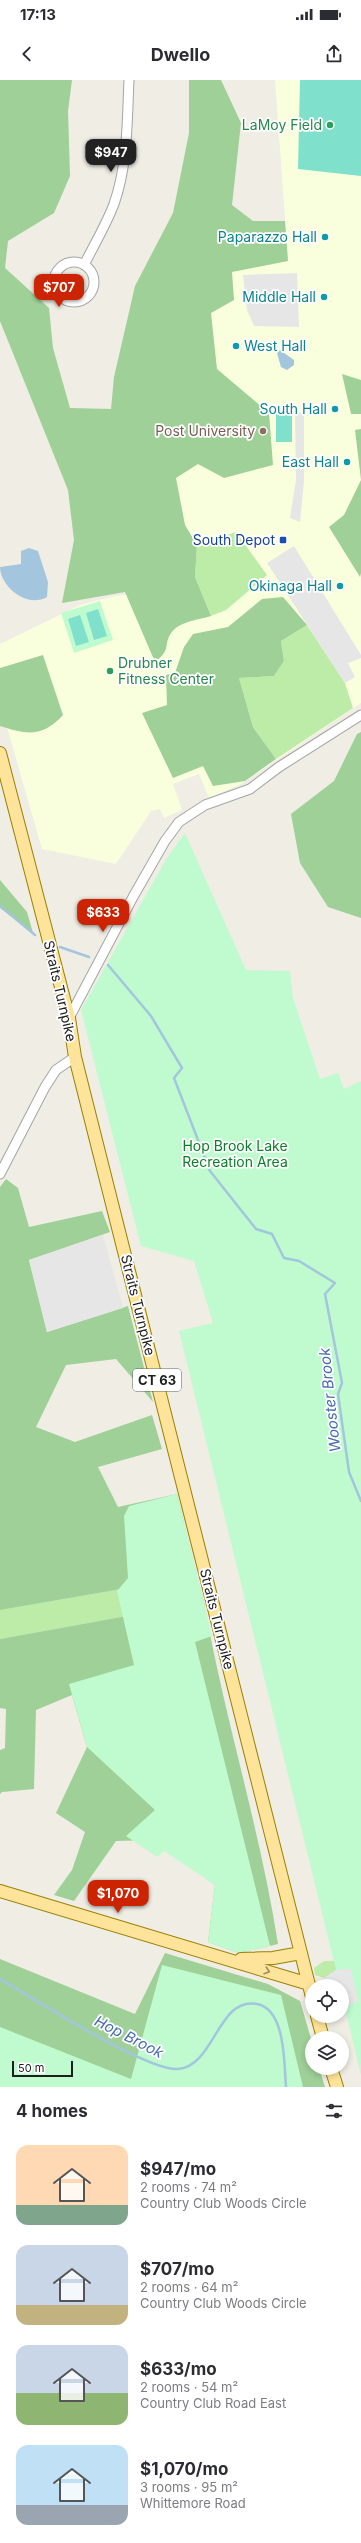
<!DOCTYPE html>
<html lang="en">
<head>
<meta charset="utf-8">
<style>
  :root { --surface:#fff; --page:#f7f7f7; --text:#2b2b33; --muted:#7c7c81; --accent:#cc2300 }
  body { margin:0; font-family:Inter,sans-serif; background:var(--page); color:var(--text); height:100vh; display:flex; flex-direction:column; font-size:15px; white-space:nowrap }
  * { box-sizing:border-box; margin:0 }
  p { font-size:13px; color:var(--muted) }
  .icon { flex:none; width:22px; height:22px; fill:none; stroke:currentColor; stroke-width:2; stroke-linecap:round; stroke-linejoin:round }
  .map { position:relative; height:2007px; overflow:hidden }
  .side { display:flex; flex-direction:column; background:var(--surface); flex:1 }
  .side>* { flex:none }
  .tools { position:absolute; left:305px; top:1899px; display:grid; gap:8px }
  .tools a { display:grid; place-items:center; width:44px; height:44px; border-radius:50%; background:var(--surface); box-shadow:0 2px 6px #0003; font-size:20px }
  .scale { position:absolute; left:12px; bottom:10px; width:61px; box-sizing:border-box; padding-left:4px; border:2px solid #1e1e1e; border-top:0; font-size:11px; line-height:14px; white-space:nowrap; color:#1e1e1e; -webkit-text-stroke:3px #fff; paint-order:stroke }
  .price { position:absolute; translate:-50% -34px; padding:0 9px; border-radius:8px; background:var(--accent); color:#fff; font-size:13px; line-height:26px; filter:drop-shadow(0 1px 2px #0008) }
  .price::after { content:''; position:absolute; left:50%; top:24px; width:12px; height:9px; margin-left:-6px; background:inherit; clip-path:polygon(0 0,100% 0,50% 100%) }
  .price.selected { background:#222; color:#fff }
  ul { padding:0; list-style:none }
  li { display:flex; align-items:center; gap:12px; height:100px; padding:0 16px }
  li span { display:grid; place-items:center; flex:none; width:112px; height:80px; border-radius:12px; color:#555 }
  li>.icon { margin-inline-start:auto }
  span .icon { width:48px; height:48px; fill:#fffc; stroke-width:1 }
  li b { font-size:17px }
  h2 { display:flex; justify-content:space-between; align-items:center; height:48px; padding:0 16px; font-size:17px }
  .status { display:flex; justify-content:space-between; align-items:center; height:28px; padding:0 20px; background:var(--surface); direction:ltr }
  .status svg { height:11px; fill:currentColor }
  header { display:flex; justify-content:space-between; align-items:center; height:52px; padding:0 16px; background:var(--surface); font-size:18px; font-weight:700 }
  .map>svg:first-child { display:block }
  .education { fill:#f9ffdd }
  .grass { fill:#bdeba8 }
  .forest { fill:#9ed097 }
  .park { fill:#bffbce }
  .pitch { fill:#7fe1cc }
  .parking { fill:#e6e6e6 }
  .water { fill:#a3c6de }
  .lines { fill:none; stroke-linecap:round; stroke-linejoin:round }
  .stream { stroke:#a3c6de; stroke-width:2.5 }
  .minor-casing { stroke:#a5a5a5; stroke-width:11 }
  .major-casing { stroke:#988000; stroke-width:14 }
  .minor { stroke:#fff; stroke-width:9 }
  .major { stroke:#fee49a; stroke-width:12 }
  .oneway { stroke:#998b62 }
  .leisure-dot { fill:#2e9e5b; stroke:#fff; stroke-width:1.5 }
  .culture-dot { fill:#0f9aa8; stroke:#fff; stroke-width:1.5 }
  .education-dot { fill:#8d6e63; stroke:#fff; stroke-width:1.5 }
  .transit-dot { fill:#1a4fb4; stroke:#fff; stroke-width:1.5 }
  .labels { text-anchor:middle; stroke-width:3.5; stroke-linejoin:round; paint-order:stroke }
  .shield { fill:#fff; stroke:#626262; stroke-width:1 }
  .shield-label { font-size:13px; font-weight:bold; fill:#1e1e1e }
  .leisure-label { font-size:14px; fill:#27864d; stroke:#fff; text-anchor:end }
  .culture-label { font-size:14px; fill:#0d838f; stroke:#fff; text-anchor:end }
  .education-label { font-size:14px; fill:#785e54; stroke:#fff; text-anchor:end }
  .transit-label { font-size:14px; fill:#164399; stroke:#fff; text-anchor:end }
  .street-label { font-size:14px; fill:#1e1e1e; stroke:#fff }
  .park-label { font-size:14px; fill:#097f27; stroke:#fff }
  .water-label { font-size:15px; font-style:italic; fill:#486ab0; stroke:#fff }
</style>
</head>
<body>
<div class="status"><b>17:13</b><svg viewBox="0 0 49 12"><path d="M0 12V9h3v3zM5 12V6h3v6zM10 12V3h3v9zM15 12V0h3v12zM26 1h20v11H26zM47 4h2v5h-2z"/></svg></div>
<header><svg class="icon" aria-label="back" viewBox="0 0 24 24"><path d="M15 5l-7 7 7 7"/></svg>Dwello<svg class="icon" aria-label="share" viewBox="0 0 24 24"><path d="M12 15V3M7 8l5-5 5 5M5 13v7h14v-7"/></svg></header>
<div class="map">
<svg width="361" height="2007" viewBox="0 0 361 2007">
  <rect width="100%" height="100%" fill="#efede4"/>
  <path class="education" d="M 275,0 L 361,0 L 361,623 L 241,704 L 209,718 L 199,694 L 173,704 L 182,730 L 164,738 L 160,729 L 151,731 L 116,784 L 42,769 L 0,623 L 0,564 L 80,525 L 115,516 L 152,512 L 201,190 L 288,181 Z"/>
  <path class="grass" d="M 236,452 L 267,495 L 226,530 L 211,536 L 195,497 L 197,465 Z
    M 307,545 L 345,603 L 353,628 L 276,679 L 253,647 L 239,598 L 274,596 L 284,581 L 281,561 Z
    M 197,1496 L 204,1522 L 0,1559 L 0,1530 Z
    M 324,1881 L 338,1881 L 338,1889 L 324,1898 L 315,1895 L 314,1888 Z"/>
  <path class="forest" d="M 0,0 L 72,0 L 68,31 L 70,96 L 54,133 L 8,161 L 5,188 L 49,228 L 53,268 L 70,328 L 111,329 L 114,297 L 135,206 L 173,133 L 189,53 L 189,0 L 221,0 L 241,43 L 232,125 L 253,141 L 285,141 L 288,181 L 232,192 L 234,220 L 211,233 L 217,289 L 269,333 L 273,385 L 224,398 L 198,384 L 176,398 L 185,445 L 197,465 L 195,497 L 211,536 C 198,540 180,541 171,553 C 163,565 172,569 155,582 L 125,512 L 62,523 L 74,460 L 68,410 L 0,241 Z
    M 342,294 L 361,300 L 361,334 L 351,334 Z
    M 361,349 L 361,493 L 360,497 L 329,447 L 344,435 L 361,400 L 355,350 Z
    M 283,517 L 307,545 L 281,561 L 284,581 L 274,596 L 239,598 L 253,647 L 276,679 L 245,701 L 213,706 L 203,686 L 173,698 L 142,633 L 167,625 L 166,595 L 175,593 L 184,567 L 193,554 L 228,547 L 262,519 Z
    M 43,575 L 63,635 C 43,657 27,655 0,646 L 0,588 Z
    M 361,652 L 361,838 L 328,827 L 300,783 L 291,734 L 334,701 L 357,654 Z
    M 0,800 L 27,832 L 33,853 L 0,828 Z
    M 6,1099 L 18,1108 L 29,1147 L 102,1131 L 110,1152 L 29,1180 L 47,1252 L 128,1226 L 153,1322 L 116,1279 L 66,1285 L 36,1347 L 75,1362 L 152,1335 L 162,1369 L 98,1387 L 118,1427 L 177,1414 L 197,1496 L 0,1530 L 0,1107 Z
    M 204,1522 C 224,1637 260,1748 278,1864 L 239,1873 L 208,1862 L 215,1805 L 152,1760 L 116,1761 L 74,1821 L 54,1815 L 72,1790 L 85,1752 L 56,1733 L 87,1667 L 72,1615 L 36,1630 L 34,1709 L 2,1712 L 0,1714 L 0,1670 L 5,1668 L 6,1629 L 0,1628 L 0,1559 Z
    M 165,1873 L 268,1904 L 300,1921 L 312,1962 L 312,1988 L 319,1988 L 325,2007 L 0,2007 L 0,1879 L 135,1934 Z"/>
  <path class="park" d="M 100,521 L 113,560 L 74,573 L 61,533 Z
    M 185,753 L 246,890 L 290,891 L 293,918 L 320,999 L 338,993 L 344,1009 L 361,1001 L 361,1995 L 342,1916 L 342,1906 L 340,1906 L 179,1251 L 213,1243 L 194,1181 L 141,1166 L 81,930 L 167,778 Z
    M 177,1414 L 212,1556 L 195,1562 L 270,1866 L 239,1873 L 208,1862 L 215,1805 L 164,1771 L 157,1777 L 126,1756 L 155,1730 L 87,1667 L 69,1604 L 134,1585 L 117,1511 L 128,1498 L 124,1436 L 129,1426 Z
    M 162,1885 L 281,1915 L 303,2007 L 0,2007 L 0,1947 L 131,1999 Z"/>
  <path class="pitch" d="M 300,0 L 361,0 L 361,96 L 298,89 Z
    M 276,334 L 292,334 L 292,362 L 276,362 Z
    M 98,529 L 107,556 L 94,560 L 86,533 Z
    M 80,535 L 89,562 L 76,566 L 68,539 Z"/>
  <path class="parking" d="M 297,193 L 299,247 L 254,246 L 247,230 L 243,195 Z
    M 295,333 L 304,333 L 304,401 L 300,442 L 290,438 L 296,400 Z
    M 294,466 L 361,575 L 361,578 L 348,583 L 355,597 L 345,603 L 267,483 Z
    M 103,1155 L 123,1228 L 47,1252 L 29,1180 Z
    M 338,1889 L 351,1889 L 358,1921 L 342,1928 L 342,1906 L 326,1906 L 324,1898 Z"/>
  <path class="water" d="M 280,270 L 294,280 L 294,285 L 287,290 L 281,287 L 277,273 Z
    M 29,468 L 38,471 L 48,502 L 47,517 C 27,529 0,506 0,487 L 21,484 L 21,471 Z"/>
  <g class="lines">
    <path class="stream" d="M 0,826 L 35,855
      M 60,867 L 89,877
      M 108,885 L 151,936 L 182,988 L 174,998 L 210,1091 L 256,1149 L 272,1154 L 284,1178 L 299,1181 L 335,1203 L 325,1214 L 342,1303 L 338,1314 L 349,1392 L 361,1421
      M 0,1899 C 33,1918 146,1991 178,1989 C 215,1986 218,1916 257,1924 C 286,1929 284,1985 286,2007"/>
    <g class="minor-casing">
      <path id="minor" d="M54 202a20 20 0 1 1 40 0a20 20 0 1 1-40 0Z
        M 84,185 C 94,165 106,145 114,124 C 128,84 127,42 129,0
        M 69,938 L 133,817 L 165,761 L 179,742 L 205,725 L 250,709 L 279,687 L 361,635
        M 0,1094 L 45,1007 L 56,990 L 75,977"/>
    </g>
    <g class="major-casing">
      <path id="major" d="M 0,673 L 69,938 L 75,977 L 312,1917
        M 0,1811 L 309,1904
        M 241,1879 L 273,1878 L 301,1873
        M 317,1936 L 323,1958
        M 331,1988 L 337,2007"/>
    </g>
    <use href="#minor" class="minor"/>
    <use href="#major" class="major"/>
  </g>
  <defs><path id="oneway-chevron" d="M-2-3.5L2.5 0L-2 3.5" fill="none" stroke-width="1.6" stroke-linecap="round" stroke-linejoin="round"/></defs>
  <use class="oneway" href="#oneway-chevron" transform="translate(267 1891) rotate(18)"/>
  <g class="leisure-dot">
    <circle cx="330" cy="45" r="4"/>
    <circle cx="110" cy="591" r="4"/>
  </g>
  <g class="culture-dot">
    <circle cx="325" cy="157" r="4"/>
    <circle cx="324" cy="217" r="4"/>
    <circle cx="236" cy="266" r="4"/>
    <circle cx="335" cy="329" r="4"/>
    <circle cx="347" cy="382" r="4"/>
    <circle cx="340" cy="506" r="4"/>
  </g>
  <circle class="education-dot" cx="263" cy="351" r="4"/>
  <rect class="transit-dot" x="279" y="456" width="8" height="8" rx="2"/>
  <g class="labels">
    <rect class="shield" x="133" y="1289" width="48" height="22" rx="3"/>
    <g class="shield-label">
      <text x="157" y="1305">CT 63</text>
    </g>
    <g class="leisure-label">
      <text x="322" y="50">LaMoy Field</text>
      <text x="118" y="588" text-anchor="start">Drubner<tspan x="118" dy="16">Fitness Center</tspan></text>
    </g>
    <g class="culture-label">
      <text x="317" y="162">Paparazzo Hall</text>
      <text x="316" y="222">Middle Hall</text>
      <text x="244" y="271" text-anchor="start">West Hall</text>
      <text x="327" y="334">South Hall</text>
      <text x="339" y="387">East Hall</text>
      <text x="332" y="511">Okinaga Hall</text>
    </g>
    <g class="education-label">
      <text x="255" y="356">Post University</text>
    </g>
    <g class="transit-label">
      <text x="275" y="465">South Depot</text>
    </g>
    <g class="street-label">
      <text transform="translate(60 911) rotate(77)" y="5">Straits Turnpike</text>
      <text transform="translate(138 1225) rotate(76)" y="5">Straits Turnpike</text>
      <text transform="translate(217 1539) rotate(76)" y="5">Straits Turnpike</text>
    </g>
    <g class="park-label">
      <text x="235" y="1071">Hop Brook Lake<tspan x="235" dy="16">Recreation Area</tspan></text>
    </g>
    <g class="water-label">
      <text transform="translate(330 1320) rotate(-96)" y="5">Wooster Brook</text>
      <text transform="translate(129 1957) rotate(27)" y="5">Hop Brook</text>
    </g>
  </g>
</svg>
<div class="tools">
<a><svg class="icon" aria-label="locate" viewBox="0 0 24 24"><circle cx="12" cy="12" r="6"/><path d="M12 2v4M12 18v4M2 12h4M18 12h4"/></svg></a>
<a><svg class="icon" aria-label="layers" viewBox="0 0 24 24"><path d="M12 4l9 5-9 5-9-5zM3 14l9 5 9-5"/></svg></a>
</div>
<div class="scale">50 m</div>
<b class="price selected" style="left:111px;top:93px">$947</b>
<b class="price" style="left:59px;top:228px">$707</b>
<b class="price" style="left:103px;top:853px">$633</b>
<b class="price" style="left:118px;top:1834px">$1,070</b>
</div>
<section class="side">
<h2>4 homes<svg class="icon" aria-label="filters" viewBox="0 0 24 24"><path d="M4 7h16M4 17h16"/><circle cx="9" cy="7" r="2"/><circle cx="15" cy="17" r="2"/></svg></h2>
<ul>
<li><span style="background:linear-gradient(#ffd9b3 75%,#7fa58c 0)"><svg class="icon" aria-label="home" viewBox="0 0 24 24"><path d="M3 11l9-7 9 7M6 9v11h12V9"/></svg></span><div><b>$947/mo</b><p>2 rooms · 74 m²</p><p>Country Club Woods Circle</p></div></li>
<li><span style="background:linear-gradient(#c9d6e8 75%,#c2b280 0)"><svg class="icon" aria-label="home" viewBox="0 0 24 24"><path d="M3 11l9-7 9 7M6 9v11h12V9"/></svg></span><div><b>$707/mo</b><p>2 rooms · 64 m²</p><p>Country Club Woods Circle</p></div></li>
<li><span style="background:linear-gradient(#c9d6e8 60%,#8fb573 0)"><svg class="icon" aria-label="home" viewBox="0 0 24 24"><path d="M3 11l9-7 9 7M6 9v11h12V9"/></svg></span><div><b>$633/mo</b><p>2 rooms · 54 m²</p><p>Country Club Road East</p></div></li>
<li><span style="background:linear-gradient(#bfe0f5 75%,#9aa5b1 0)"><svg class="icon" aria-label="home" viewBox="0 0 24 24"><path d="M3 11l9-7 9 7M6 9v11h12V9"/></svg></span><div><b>$1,070/mo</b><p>3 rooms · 95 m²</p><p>Whittemore Road</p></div></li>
</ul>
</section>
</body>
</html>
